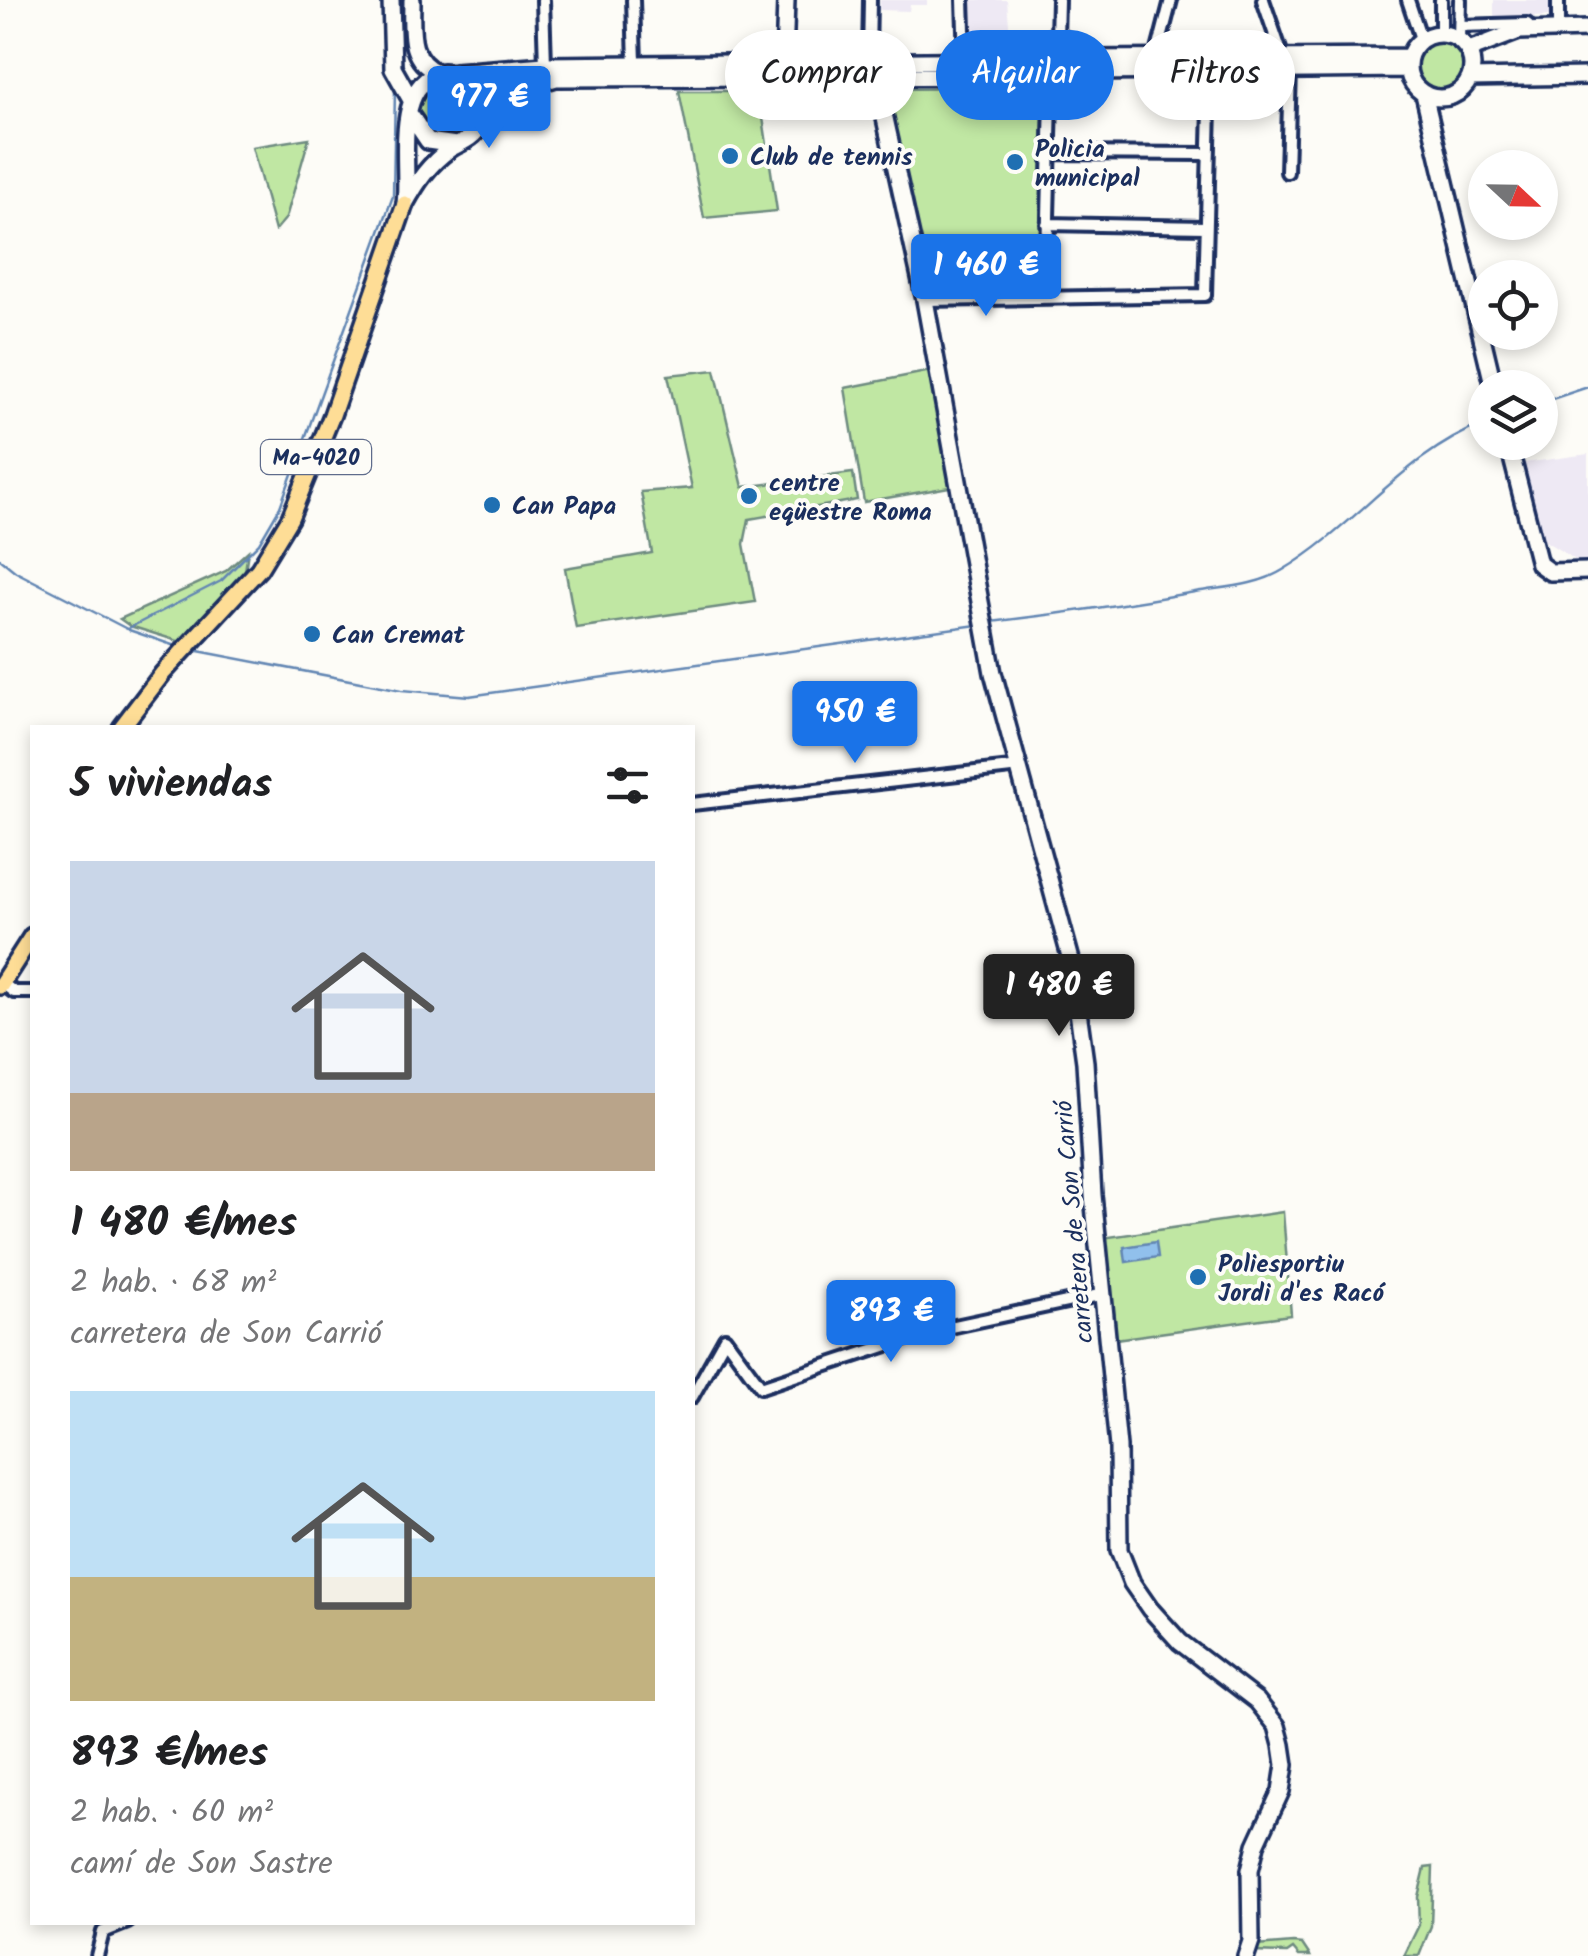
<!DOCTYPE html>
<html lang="es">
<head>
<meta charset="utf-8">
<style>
  :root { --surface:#fff; --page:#f6f6f6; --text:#202124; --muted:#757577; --accent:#1a73e8 }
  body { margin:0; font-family:Kalam,sans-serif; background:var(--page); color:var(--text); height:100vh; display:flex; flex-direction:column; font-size:38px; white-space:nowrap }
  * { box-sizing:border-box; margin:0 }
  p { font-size:32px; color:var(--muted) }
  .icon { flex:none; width:55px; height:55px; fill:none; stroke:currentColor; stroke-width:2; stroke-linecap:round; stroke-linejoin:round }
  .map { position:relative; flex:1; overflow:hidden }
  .drawer { position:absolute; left:30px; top:725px; width:665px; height:1200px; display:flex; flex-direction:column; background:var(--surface); border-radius:0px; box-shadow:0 5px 15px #0003 }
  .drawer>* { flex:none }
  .guide { position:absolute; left:725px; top:30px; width:712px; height:90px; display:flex; gap:20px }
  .needle { width:65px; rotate:112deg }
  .fabs { position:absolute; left:1468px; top:150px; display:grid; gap:20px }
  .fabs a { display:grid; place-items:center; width:90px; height:90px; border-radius:50%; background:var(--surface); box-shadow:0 5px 15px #0003; font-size:50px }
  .price { position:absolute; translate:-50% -85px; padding:0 22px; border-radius:10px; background:var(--accent); color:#fff; font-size:32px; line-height:65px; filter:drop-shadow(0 2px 5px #0008) }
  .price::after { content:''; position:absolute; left:50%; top:60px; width:30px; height:22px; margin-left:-15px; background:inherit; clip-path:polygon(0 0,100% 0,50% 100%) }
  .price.current { background:#222; color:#fff }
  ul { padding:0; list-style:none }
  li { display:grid; align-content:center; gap:20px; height:530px; padding:0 40px }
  li span { display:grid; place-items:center; height:310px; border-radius:0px; color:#555 }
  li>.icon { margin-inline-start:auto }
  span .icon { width:180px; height:180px; fill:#fffc; stroke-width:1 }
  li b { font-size:42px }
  h2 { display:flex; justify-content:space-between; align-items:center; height:120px; padding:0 40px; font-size:42px }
  .chip { padding:0 35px; border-radius:45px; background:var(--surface); box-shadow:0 5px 15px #0003; font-size:35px; line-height:90px }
  .chip.current { background:var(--accent); color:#fff }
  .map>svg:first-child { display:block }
  .built { fill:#eee9f4 }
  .green { fill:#c0e7a3; stroke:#6e8b80; stroke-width:2.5 }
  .water { fill:#91c0ec; stroke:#6286b3; stroke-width:2.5 }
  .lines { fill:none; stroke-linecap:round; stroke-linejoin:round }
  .stream { stroke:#6286b3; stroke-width:2.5 }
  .street-casing { stroke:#1b2f5e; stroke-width:18 }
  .secondary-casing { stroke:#1b2f5e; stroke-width:22 }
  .primary-casing { stroke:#1b2f5e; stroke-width:22 }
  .street { stroke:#fdfcf7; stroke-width:10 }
  .secondary { stroke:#fdfcf7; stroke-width:15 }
  .primary { stroke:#fedd96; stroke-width:15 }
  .poi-dot { fill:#1f6fb2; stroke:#fdfcf7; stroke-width:4 }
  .labels { text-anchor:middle; stroke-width:8; stroke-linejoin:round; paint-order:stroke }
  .shield { fill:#fdfcf7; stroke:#5f6c8c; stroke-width:2.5 }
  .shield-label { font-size:22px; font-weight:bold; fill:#1b2f5e }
  .poi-label { font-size:25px; font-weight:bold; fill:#1b2f5e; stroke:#fdfcf7; text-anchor:start }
  .street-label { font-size:25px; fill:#1b2f5e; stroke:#fdfcf7 }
</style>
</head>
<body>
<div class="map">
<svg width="1588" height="1956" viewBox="0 0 1588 1956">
  <rect width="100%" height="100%" fill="#fdfcf7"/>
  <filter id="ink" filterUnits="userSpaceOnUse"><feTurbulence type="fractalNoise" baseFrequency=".01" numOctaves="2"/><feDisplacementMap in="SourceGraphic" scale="20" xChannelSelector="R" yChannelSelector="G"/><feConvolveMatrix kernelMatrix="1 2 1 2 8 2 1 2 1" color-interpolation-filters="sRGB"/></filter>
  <g filter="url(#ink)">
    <path class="built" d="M 880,0 L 927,0 L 927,5 L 910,5 L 909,11 L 879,10 Z
      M 971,0 L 1007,0 L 1011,49 L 973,46 Z
      M 1494,0 L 1551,0 L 1551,16 L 1494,19 Z
      M 1588,454 L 1588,562 L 1580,563 L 1542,539 L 1524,463 Z"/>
    <path class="green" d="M1414 66a26 26 0 1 1 52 0a26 26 0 1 1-52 0Z
      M1031 68a24 24 0 1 1 48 0a24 24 0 1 1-48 0Z
      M416 109a31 31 0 1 1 62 0a31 31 0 1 1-62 0Z
      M 1016,88 L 1027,101 L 1044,110 L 1038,289 L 927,293 L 883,89 Z
      M 679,91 L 759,91 L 777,211 L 704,218 Z
      M 309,138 L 286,218 L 275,231 L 252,147 Z
      M 715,370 L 743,487 L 853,473 L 857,500 L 749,519 L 744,544 L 755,602 L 576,628 L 565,568 L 652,553 L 641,492 L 692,488 L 668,375 Z
      M 931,371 L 955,486 L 864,502 L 845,388 Z
      M 248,551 L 245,571 L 181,642 L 130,626 L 120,619 L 226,571 Z
      M 1283,1212 L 1291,1315 L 1115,1339 L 1102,1238 Z
      M 1433,1867 L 1431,1926 L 1419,1956 L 1404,1956 L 1419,1925 L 1418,1897 L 1425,1868 Z
      M 1293,1943 L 1302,1944 L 1310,1956 L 1299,1956 L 1293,1949 L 1287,1953 L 1254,1952 L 1256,1946 Z"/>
    <path class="water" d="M 1156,1242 L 1158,1257 L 1126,1262 L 1124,1247 Z"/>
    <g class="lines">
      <path class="stream" d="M 400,0 L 401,39
        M 1540,403 L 1588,387
        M 0,559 L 16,572 L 127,629 L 221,581 L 259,543 L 280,507 L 393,196 L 395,89
        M 991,622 C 1060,614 1127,604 1195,592 C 1224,587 1257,586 1283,570 C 1356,527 1404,454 1485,423
        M 129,630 L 178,647
        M 198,651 L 402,690 L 469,696 L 977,625"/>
      <g class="street-casing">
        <path id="street" d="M 543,0 L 545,65
          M 633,0 L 635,63
          M 963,0 L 965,59
          M 1263,0 L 1283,58
          M 1408,0 L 1421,39
          M 1558,0 L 1558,30
          M 1460,26 L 1527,24
          M 1441,33 L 1441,0
          M 1057,38 L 1058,0
          M 1459,39 L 1460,0
          M 869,58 L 870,0
          M 1156,58 L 1171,0
          M 1050,153 L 1207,154
          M 1287,172 L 1290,69
          M 1047,224 L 1205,227
          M 1046,297 L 1051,98
          M 925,300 L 1205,295 L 1211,70
          M 692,804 L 1020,767
          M 2,983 L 14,992 L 32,992
          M 692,1397 L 725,1338 L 761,1387 L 927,1332 L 1104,1294
          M 97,1956 L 103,1932 L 128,1922"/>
      </g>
      <g class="secondary-casing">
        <path id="secondary" d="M 391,0 L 393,68 L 411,100
          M 412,0 C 412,29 407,60 438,73
          M1408 66a32 32 0 1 1 64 0a32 32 0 1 1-64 0Z
          M1025 68a30 30 0 1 1 60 0a30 30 0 1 1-60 0Z
          M 1469,50 L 1519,31 L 1588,29
          M 1083,59 L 1409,57
          M 784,62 L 786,0
          M 443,72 C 474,72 498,105 476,132 C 469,141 459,143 450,149 C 429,164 417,182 405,204 C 410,164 391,84 443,72 Z
          M 455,72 L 545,65 L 1025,60
          M 1085,72 L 1408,69
          M 875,73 L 925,300 L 993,673 L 1071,960 L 1085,1062 L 1093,1195 L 1118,1447 L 1119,1550 L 1132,1583 L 1150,1609 L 1180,1642 L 1257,1701 L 1277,1726 L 1282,1745 L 1285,1765 L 1281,1791 L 1256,1845 L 1250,1870 L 1251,1941 L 1246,1956
          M 1470,78 L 1588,76
          M 1424,94 L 1494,388
          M 411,116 L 428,141 L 456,145
          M 483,118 L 513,91 L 556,78 L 1025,76
          M 1508,442 L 1539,564 L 1550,572 L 1588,571"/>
      </g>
      <g class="primary-casing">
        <path id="primary" d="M 121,728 L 163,673 L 259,569 L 290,518 L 332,415 L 405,204
          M 0,986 L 32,936"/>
      </g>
      <use href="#street" class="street"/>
      <use href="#secondary" class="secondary"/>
      <use href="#primary" class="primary"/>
    </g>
  </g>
  <g class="poi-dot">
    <circle cx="730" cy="156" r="10"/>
    <circle cx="1015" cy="162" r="10"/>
    <circle cx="749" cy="496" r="10"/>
    <circle cx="492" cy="505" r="10"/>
    <circle cx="312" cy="634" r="10"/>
    <circle cx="1198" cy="1277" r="10"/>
  </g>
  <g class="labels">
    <rect class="shield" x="261" y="440" width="110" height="34" rx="8"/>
    <g class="shield-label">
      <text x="316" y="465">Ma-4020</text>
    </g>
    <g class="poi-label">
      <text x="1035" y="157">Policia<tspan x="1035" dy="29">municipal</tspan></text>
      <text x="750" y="165">Club de tennis</text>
      <text x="769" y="491">centre<tspan x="769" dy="29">eqüestre Roma</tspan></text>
      <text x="512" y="514">Can Papa</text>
      <text x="332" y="643">Can Cremat</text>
      <text x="1218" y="1272">Poliesportiu<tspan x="1218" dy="29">Jordi d'es Racó</tspan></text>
    </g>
    <g class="street-label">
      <text transform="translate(1073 1222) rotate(-95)" y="9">carretera de Son Carrió</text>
    </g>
  </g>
</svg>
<div class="fabs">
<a><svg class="needle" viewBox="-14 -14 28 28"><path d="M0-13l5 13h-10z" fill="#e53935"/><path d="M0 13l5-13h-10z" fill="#757577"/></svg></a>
<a><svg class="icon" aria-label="locate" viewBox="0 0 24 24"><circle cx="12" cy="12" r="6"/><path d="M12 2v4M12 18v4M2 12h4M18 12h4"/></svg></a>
<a><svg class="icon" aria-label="layers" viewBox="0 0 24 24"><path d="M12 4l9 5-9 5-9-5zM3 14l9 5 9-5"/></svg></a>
</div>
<b class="price" style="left:489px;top:151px">977 €</b>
<b class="price" style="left:986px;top:319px">1 460 €</b>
<b class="price" style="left:855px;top:766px">950 €</b>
<b class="price current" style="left:1059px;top:1039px">1 480 €</b>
<b class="price" style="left:891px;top:1365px">893 €</b>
<div class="guide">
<a class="chip">Comprar</a>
<a class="chip current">Alquilar</a>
<a class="chip">Filtros</a>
</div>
<section class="drawer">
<h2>5 viviendas<svg class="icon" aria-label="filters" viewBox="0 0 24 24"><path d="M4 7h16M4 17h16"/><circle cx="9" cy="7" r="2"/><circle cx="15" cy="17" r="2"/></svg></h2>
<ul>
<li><span style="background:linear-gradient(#c9d6e8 75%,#b9a48a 0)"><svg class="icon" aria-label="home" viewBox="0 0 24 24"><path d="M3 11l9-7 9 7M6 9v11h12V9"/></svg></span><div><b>1 480 €/mes</b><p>2 hab. · 68 m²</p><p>carretera de Son Carrió</p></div></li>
<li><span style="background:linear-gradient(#bfe0f5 60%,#c2b280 0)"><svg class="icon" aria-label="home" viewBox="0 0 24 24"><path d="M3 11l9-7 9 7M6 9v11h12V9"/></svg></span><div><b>893 €/mes</b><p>2 hab. · 60 m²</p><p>camí de Son Sastre</p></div></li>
</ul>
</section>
</div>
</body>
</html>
